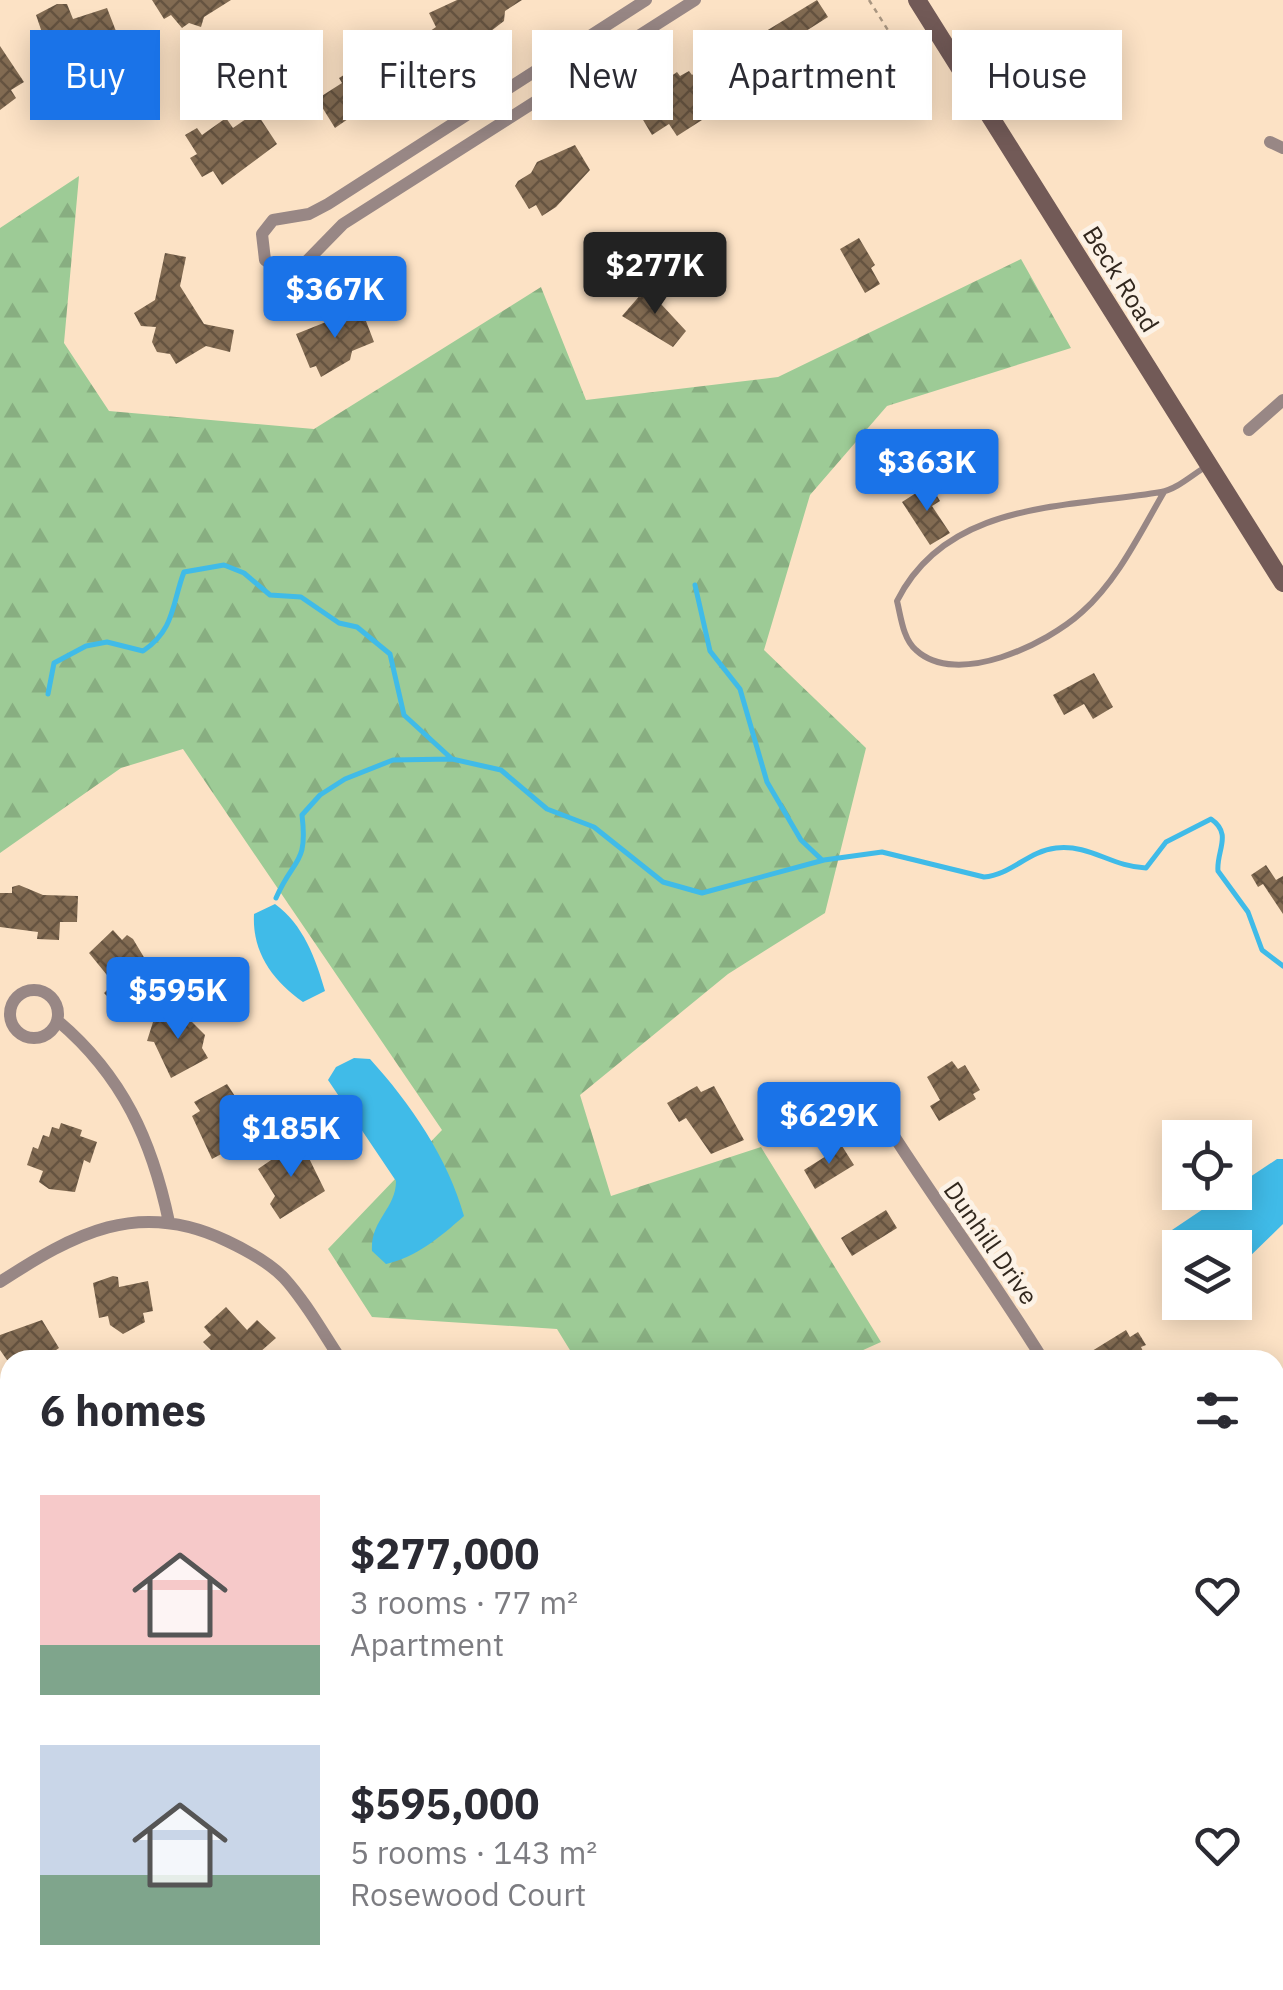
<!DOCTYPE html>
<html lang="en">
<head>
<meta charset="utf-8">
<style>
  :root { --surface:#fff; --page:#f2f2f3; --text:#2b2b33; --muted:#7c7c81; --accent:#1a73e8 }
  body { margin:0; font-family:"IBM Plex Sans",sans-serif; background:var(--page); color:var(--text); height:100vh; display:flex; flex-direction:column; font-size:38px; white-space:nowrap }
  * { box-sizing:border-box; margin:0 }
  p { font-size:32px; color:var(--muted) }
  .icon { flex:none; width:55px; height:55px; fill:none; stroke:currentColor; stroke-width:2; stroke-linecap:round; stroke-linejoin:round }
  .map { position:relative; flex:1; overflow:hidden }
  .details { position:absolute; left:0px; top:1350px; width:1285px; height:640px; display:flex; flex-direction:column; background:var(--surface); border-radius:30px 30px 0 0; box-shadow:0 5px 25px #0003 }
  .details>* { flex:none }
  .guide { position:absolute; left:30px; top:30px; width:1225px; height:90px; display:flex; gap:20px }
  .buttons { position:absolute; left:1162px; top:1120px; display:grid; gap:20px }
  .buttons a { display:grid; place-items:center; width:90px; height:90px; border-radius:0px; background:var(--surface); box-shadow:0 5px 25px #0003; font-size:50px }
  .price { position:absolute; translate:-50% -85px; padding:0 22px; border-radius:10px; background:var(--accent); color:#fff; font-size:32px; line-height:65px; filter:drop-shadow(0 2px 5px #0008) }
  .price::after { content:''; position:absolute; left:50%; top:60px; width:30px; height:22px; margin-left:-15px; background:inherit; clip-path:polygon(0 0,100% 0,50% 100%) }
  .price.current { background:#222; color:#fff }
  ul { padding:0; list-style:none }
  li { display:flex; align-items:center; gap:30px; height:250px; padding:0 40px }
  li span { display:grid; place-items:center; flex:none; width:280px; height:200px; border-radius:0px; color:#555 }
  li>.icon { margin-inline-start:auto }
  span .icon { width:120px; height:120px; fill:#fffc; stroke-width:1 }
  li b { font-size:42px }
  h2 { display:flex; justify-content:space-between; align-items:center; height:120px; padding:0 40px; font-size:42px }
  .tag { padding:0 35px; border-radius:0px; background:var(--surface); box-shadow:0 5px 25px #0003; font-size:35px; line-height:90px }
  .tag.current { background:var(--accent); color:#fff }
  .map>svg:first-child { display:block }
  .forest { fill:url(#forest-firs) }
  .water { fill:#40bbe8 }
  .lines { fill:none; stroke-linecap:round; stroke-linejoin:round }
  .stream { stroke:#40bbe8; stroke-width:5 }
  .building { fill:url(#building-cross-hatch) }
  .path { stroke:#a99681; stroke-width:2.5; stroke-dasharray:5 5; stroke-linecap:butt }
  .service { stroke:#988785; stroke-width:6 }
  .minor { stroke:#988785; stroke-width:12 }
  .secondary { stroke:#725a57; stroke-width:18 }
  .labels { text-anchor:middle; stroke-width:10; stroke-linejoin:round; paint-order:stroke }
  .street-label { font-size:25px; fill:#31271d; stroke:#fcf2e6 }
</style>
</head>
<body>
<div class="map">
<svg width="1283" height="1990" viewBox="0 0 1283 1990">
  <defs>
    <pattern id="forest-firs" width="22" height="20" patternUnits="userSpaceOnUse" patternTransform="scale(2.5)"><rect width="22" height="20" fill="#9dcb96"/><path d="M5 1l3.5 6h-7zM16 11l3.5 6h-7z" fill="#88ae81"/></pattern>
    <pattern id="building-cross-hatch" width="8" height="8" patternUnits="userSpaceOnUse" patternTransform="scale(2.5)"><rect width="8" height="8" fill="#826b52"/><path d="M0 0l8 8M0 8l8-8" fill="none" stroke="#655340"/></pattern>
  </defs>
  <rect width="100%" height="100%" fill="#fce2c5"/>
  <path class="forest" d="M 79,176 L 64,343 L 109,411 L 314,429 L 541,287 L 586,400 L 778,377 L 1021,259 L 1071,348 L 887,406 L 810,495 L 764,650 L 866,748 L 825,913 L 728,974 L 580,1095 L 611,1196 L 761,1147 L 881,1342 L 841,1360 L 576,1360 L 557,1329 L 372,1317 L 328,1249 L 442,1130 L 183,749 L 121,768 L 0,853 L 0,228 Z"/>
  <path class="water" d="M 275,904 C 303,924 316,959 325,991 L 303,1002 C 272,980 252,952 254,914 Z
    M 354,1058 L 370,1059 C 410,1103 448,1158 464,1216 C 440,1237 417,1257 386,1264 L 372,1251 C 370,1220 396,1209 396,1181 L 328,1080 L 336,1067 Z
    M 1277,1159 L 1283,1159 L 1283,1224 L 1243,1263 L 1235,1264 L 1235,1248 L 1195,1247 L 1169,1232 L 1227,1193 L 1235,1192 L 1235,1187 Z"/>
  <g class="lines">
    <path class="stream" d="M 695,585 L 710,651 L 740,689 L 767,782 L 801,840 L 821,859
      M 48,694 L 54,663 L 86,646 L 107,642 L 143,651 C 175,630 172,603 184,572 L 224,565 L 244,573 L 270,595 L 301,597 L 339,623 L 357,627 L 390,654 L 404,715 L 452,759
      M 276,898 C 294,857 308,865 302,815 L 320,795 L 345,779 L 393,760 L 452,759 L 501,770 L 547,809 L 594,827 L 663,882 L 702,893 L 824,860 L 882,852 L 984,877 C 1011,875 1028,851 1056,848 C 1090,844 1112,867 1146,868 L 1166,842 L 1211,819 C 1233,834 1216,851 1218,871 L 1248,912 L 1262,950 L 1283,966"/>
  </g>
  <path class="building" d="M 152,0 L 231,0 L 204,17 L 201,27 L 189,23 L 182,28 L 171,15 L 164,19 Z
    M 457,0 L 522,0 L 505,11 L 504,21 L 443,68 L 423,36 L 436,27 L 429,13 Z
    M 817,0 L 828,17 L 795,38 L 800,46 L 786,55 L 788,71 L 771,71 L 749,83 L 732,57 L 733,51 Z
    M 57,4 L 67,4 L 73,19 L 107,8 L 121,44 L 98,55 L 102,67 L 87,74 L 81,60 L 70,64 L 64,50 L 50,56 L 36,15 Z
    M 0,46 L 24,82 L 11,90 L 16,98 L 0,110 Z
    M 384,56 L 404,92 L 390,90 L 335,128 L 317,99 L 342,83 L 339,78 L 347,73 L 343,67 L 358,58 L 362,63 L 370,58 L 373,63 Z
    M 704,67 L 718,88 L 695,110 L 702,120 L 677,136 L 669,124 L 652,135 L 633,103 L 677,72 L 680,76 L 689,71 L 692,75 Z
    M 256,112 L 277,144 L 222,185 L 213,171 L 202,177 L 190,158 L 197,154 L 185,135 L 197,128 L 202,135 L 226,118 L 233,128 Z
    M 575,145 L 590,170 L 556,207 L 542,216 L 536,205 L 529,209 L 515,186 L 518,181 L 531,173 L 537,162 Z
    M 859,238 L 875,265 L 871,268 L 880,284 L 865,293 L 840,249 Z
    M 165,253 L 186,257 L 180,286 L 204,324 L 234,330 L 230,352 L 206,346 L 176,364 L 170,354 L 157,352 L 152,342 L 156,327 L 141,326 L 134,313 L 155,300 Z
    M 649,285 L 665,299 L 661,304 L 686,331 L 673,347 L 622,316 Z
    M 361,308 L 374,342 L 352,351 L 350,360 L 321,377 L 316,366 L 310,368 L 296,334 Z
    M 930,484 L 940,501 L 932,506 L 950,533 L 930,545 L 902,502 Z
    M 1094,673 L 1113,707 L 1093,719 L 1084,704 L 1064,715 L 1053,695 Z
    M 1266,865 L 1276,880 L 1283,876 L 1283,914 L 1263,884 L 1258,887 L 1251,875 Z
    M 19,885 L 43,895 L 78,896 L 77,922 L 60,922 L 59,940 L 37,939 L 38,932 L 0,927 L 0,893 L 12,893 L 12,887 Z
    M 113,930 L 122,940 L 127,935 L 133,939 L 154,974 L 119,1009 L 104,993 L 113,984 L 111,980 L 89,953 Z
    M 177,1007 L 205,1035 L 202,1048 L 208,1058 L 171,1078 L 154,1042 L 147,1041 L 153,1022 Z
    M 952,1061 L 958,1069 L 965,1065 L 980,1090 L 973,1094 L 976,1099 L 939,1121 L 930,1106 L 940,1100 L 927,1077 Z
    M 227,1084 L 248,1116 L 251,1125 L 247,1127 L 253,1137 L 212,1159 L 192,1116 L 200,1111 L 194,1102 Z
    M 697,1086 L 701,1092 L 714,1086 L 744,1140 L 711,1154 L 686,1118 L 679,1122 L 667,1103 Z
    M 61,1123 L 82,1130 L 80,1136 L 97,1142 L 90,1163 L 84,1160 L 75,1192 L 49,1189 L 39,1182 L 43,1171 L 27,1165 L 33,1147 L 38,1149 L 43,1135 L 49,1137 L 52,1127 L 59,1129 Z
    M 296,1143 L 306,1152 L 325,1191 L 280,1219 L 270,1204 L 275,1196 L 258,1169 Z
    M 842,1146 L 854,1165 L 815,1189 L 804,1170 Z
    M 886,1210 L 897,1228 L 852,1256 L 841,1238 Z
    M 113,1276 L 118,1277 L 119,1287 L 148,1281 L 153,1311 L 143,1313 L 145,1322 L 123,1334 L 110,1325 L 108,1316 L 99,1318 L 93,1283 Z
    M 226,1307 L 247,1330 L 257,1320 L 276,1338 L 251,1360 L 210,1360 L 212,1351 L 203,1342 L 211,1335 L 204,1327 Z
    M 42,1320 L 59,1348 L 41,1360 L 7,1360 L 0,1350 L 0,1335 Z
    M 1126,1330 L 1130,1337 L 1138,1332 L 1146,1345 L 1141,1347 L 1147,1360 L 1097,1360 L 1092,1351 Z"/>
  <g class="lines">
    <path class="path" d="M 869,0 L 906,59
      M 1275,1941 L 1283,1933
      M 1204,1990 L 1220,1980"/>
    <path class="service" d="M 1164,492 C 1140,533 1118,580 1082,612 C 1047,644 957,688 916,650 C 903,639 901,617 897,601 C 947,501 1065,508 1161,492 C 1176,490 1193,474 1207,466
      M 965,1980 L 975,1990
      M 787,1990 L 794,1980"/>
    <path class="minor" d="M 646,0 L 328,204 L 309,214 L 273,220 L 262,234 L 265,260 L 280,270 L 299,269 L 343,224 L 695,0
      M 1270,142 L 1283,148
      M 1249,430 L 1283,400
      M10 1014a24 24 0 1 1 48 0a24 24 0 1 1-48 0Z
      M 58,1021 C 123,1076 152,1141 169,1222
      M 871,1100 C 926,1189 988,1271 1043,1360
      M 0,1282 C 74,1234 138,1198 227,1241 C 246,1250 269,1262 284,1278 C 306,1302 323,1333 341,1360
      M 0,1611 L 10,1613
      M 1275,1746 L 1283,1756
      M 521,1990 L 529,1980"/>
    <path class="secondary" d="M 917,0 L 1283,583
      M 1252,1990 L 1268,1980"/>
  </g>
  <g class="labels">
    <g class="street-label">
      <text transform="translate(1121 279) rotate(58)" y="9">Beck Road</text>
      <text transform="translate(991 1243) rotate(55)" y="9">Dunhill Drive</text>
    </g>
  </g>
</svg>
<div class="buttons">
<a><svg class="icon" aria-label="locate" viewBox="0 0 24 24"><circle cx="12" cy="12" r="6"/><path d="M12 2v4M12 18v4M2 12h4M18 12h4"/></svg></a>
<a><svg class="icon" aria-label="layers" viewBox="0 0 24 24"><path d="M12 4l9 5-9 5-9-5zM3 14l9 5 9-5"/></svg></a>
</div>
<b class="price current" style="left:655px;top:317px">$277K</b>
<b class="price" style="left:335px;top:341px">$367K</b>
<b class="price" style="left:927px;top:514px">$363K</b>
<b class="price" style="left:178px;top:1042px">$595K</b>
<b class="price" style="left:829px;top:1167px">$629K</b>
<b class="price" style="left:291px;top:1180px">$185K</b>
<div class="guide">
<a class="tag current">Buy</a>
<a class="tag">Rent</a>
<a class="tag">Filters</a>
<a class="tag">New</a>
<a class="tag">Apartment</a>
<a class="tag">House</a>
</div>
<section class="details">
<h2>6 homes<svg class="icon" aria-label="filters" viewBox="0 0 24 24"><path d="M4 7h16M4 17h16"/><circle cx="9" cy="7" r="2"/><circle cx="15" cy="17" r="2"/></svg></h2>
<ul>
<li><span style="background:linear-gradient(#f6c9c9 75%,#7fa58c 0)"><svg class="icon" aria-label="home" viewBox="0 0 24 24"><path d="M3 11l9-7 9 7M6 9v11h12V9"/></svg></span><div><b>$277,000</b><p>3 rooms · 77 m²</p><p>Apartment</p></div><svg class="icon" aria-label="heart" viewBox="0 0 24 24"><path d="M12 20l-8-8c-3-5 5-10 8-4 3-6 11-1 8 4z"/></svg></li>
<li><span style="background:linear-gradient(#c9d6e8 65%,#7fa58c 0)"><svg class="icon" aria-label="home" viewBox="0 0 24 24"><path d="M3 11l9-7 9 7M6 9v11h12V9"/></svg></span><div><b>$595,000</b><p>5 rooms · 143 m²</p><p>Rosewood Court</p></div><svg class="icon" aria-label="heart" viewBox="0 0 24 24"><path d="M12 20l-8-8c-3-5 5-10 8-4 3-6 11-1 8 4z"/></svg></li>
</ul>
</section>
</div>
</body>
</html>
